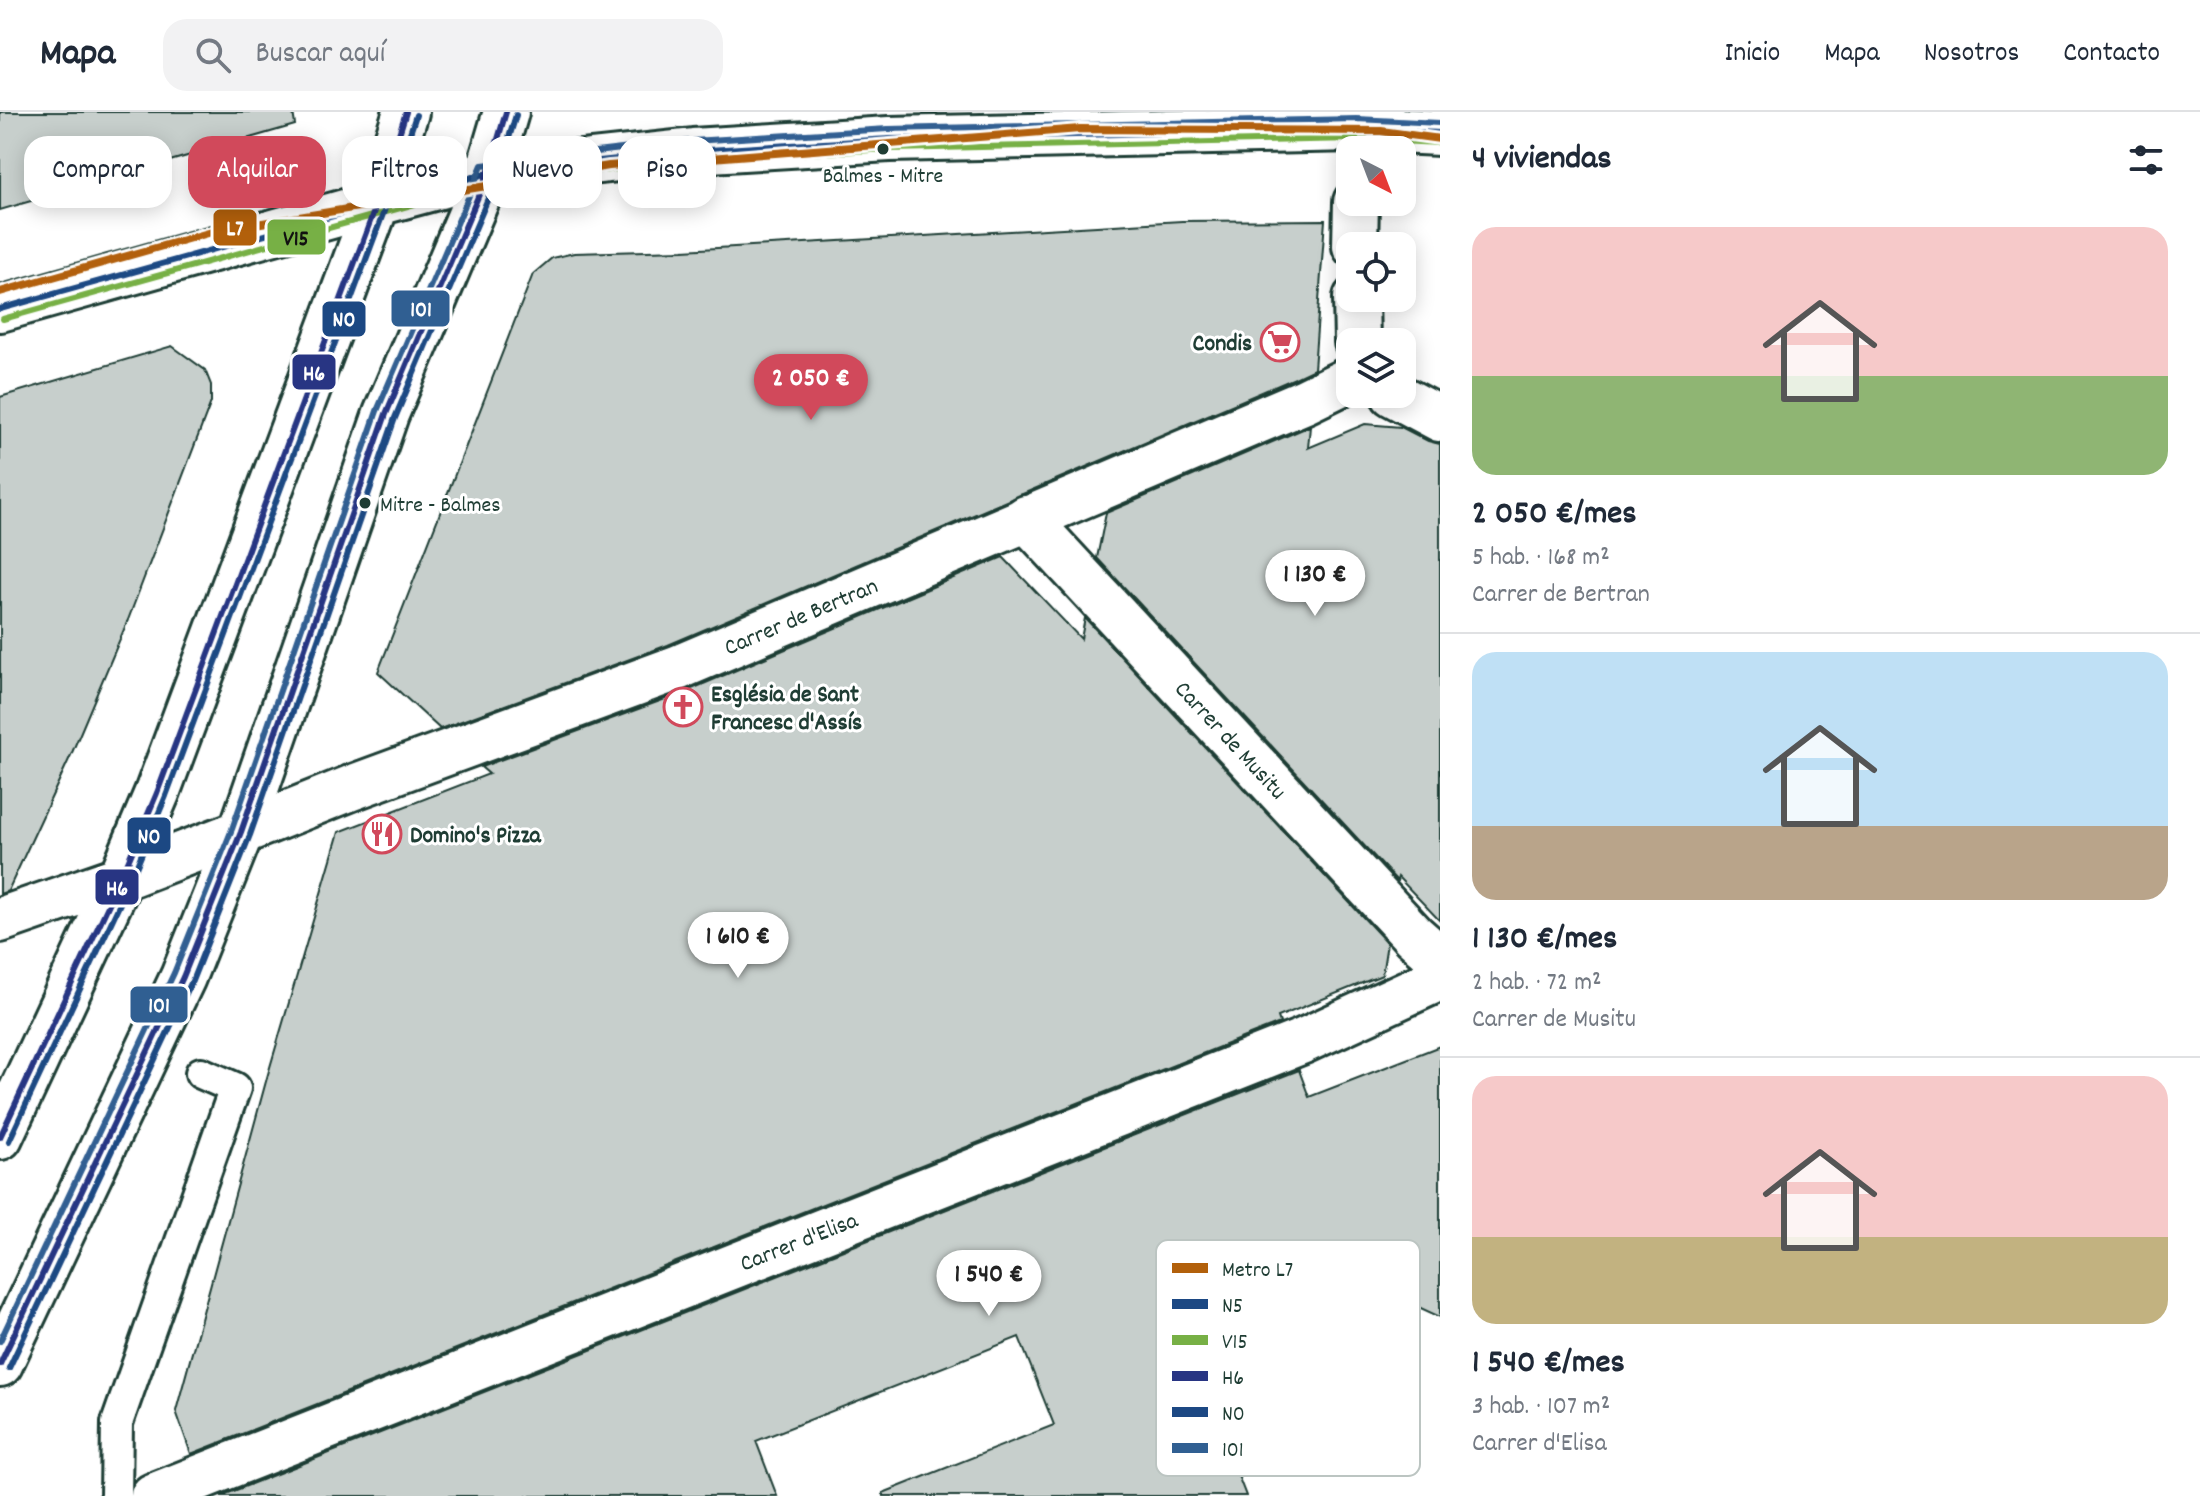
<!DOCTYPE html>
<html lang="es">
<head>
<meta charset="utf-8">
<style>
  :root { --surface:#fff; --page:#f2f2f3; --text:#1f2937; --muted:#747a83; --line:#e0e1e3; --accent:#d1495b }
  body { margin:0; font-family:Dekko,sans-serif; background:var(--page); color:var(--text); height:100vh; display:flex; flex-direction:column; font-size:30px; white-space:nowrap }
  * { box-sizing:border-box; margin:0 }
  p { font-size:26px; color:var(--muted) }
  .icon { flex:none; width:44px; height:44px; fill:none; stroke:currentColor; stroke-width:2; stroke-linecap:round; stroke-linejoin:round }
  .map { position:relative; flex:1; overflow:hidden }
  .panel { display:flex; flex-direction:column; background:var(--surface); width:760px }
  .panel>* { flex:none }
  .guide { position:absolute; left:24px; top:24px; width:760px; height:72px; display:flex; gap:16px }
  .needle { width:52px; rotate:138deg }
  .tools { position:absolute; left:1336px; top:24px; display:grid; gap:16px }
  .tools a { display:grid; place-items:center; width:80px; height:80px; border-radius:16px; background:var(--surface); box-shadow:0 4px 20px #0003; font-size:40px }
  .price { position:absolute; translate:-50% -68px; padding:0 18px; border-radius:28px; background:#fff; color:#222; font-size:26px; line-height:52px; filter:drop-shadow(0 2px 4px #0008) }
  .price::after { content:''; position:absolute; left:50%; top:48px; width:24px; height:18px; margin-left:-12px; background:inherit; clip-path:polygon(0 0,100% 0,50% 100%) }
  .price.active { background:var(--accent); color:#fff }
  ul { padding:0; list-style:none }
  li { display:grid; align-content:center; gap:16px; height:424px; padding:0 32px }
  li+li { border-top:2px solid var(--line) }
  li span { display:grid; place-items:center; height:248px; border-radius:24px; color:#555 }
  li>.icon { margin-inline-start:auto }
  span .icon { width:144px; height:144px; fill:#fffc; stroke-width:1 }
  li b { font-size:34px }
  h2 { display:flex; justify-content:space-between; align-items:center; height:96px; padding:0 32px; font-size:34px }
  .chip { padding:0 28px; border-radius:24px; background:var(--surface); box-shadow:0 4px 20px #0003; font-size:28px; line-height:72px }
  .chip.active { background:var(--accent); color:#fff }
  header { display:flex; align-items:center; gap:48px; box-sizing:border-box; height:112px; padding:0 40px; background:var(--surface); border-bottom:2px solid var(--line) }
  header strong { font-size:38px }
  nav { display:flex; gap:44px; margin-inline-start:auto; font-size:28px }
  .search { width:560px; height:72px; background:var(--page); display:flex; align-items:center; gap:20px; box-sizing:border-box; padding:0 28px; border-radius:24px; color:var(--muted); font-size:30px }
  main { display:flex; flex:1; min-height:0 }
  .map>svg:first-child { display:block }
  .building { fill:#c7cfcc; stroke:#1f3d34; stroke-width:2 }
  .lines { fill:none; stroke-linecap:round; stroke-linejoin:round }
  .service-casing { stroke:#1f3d34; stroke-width:36 }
  .minor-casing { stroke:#1f3d34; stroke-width:50 }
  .secondary-casing { stroke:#1f3d34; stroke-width:50 }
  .primary-casing { stroke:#1f3d34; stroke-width:50 }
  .service { stroke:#fff; stroke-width:30 }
  .minor { stroke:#fff; stroke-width:44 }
  .secondary { stroke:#fff; stroke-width:44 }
  .primary { stroke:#fff; stroke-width:44 }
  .bus-1-casing { stroke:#fff; stroke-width:12 }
  .bus-2-casing { stroke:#fff; stroke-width:12 }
  .bus-3-casing { stroke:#fff; stroke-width:12 }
  .bus-4-casing { stroke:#fff; stroke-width:12 }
  .bus-5-casing { stroke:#fff; stroke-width:12 }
  .bus-1 { stroke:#1c4883; stroke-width:6 }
  .bus-2 { stroke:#77b045; stroke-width:6 }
  .bus-3 { stroke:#283583; stroke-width:6 }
  .bus-4 { stroke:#1c4883; stroke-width:6 }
  .bus-5 { stroke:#305f92; stroke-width:6 }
  .metro-1-casing { stroke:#fff; stroke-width:14 }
  .metro-1 { stroke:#b2600b; stroke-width:8 }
  .bus-dot { fill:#1f3d34; stroke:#fff; stroke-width:3 }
  .labels { text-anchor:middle; stroke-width:6; stroke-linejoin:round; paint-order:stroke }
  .bus-label { font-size:22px; fill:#1f3d34; stroke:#fff }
  .poi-label { font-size:24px; font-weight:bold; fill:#1f3d34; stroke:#fff; text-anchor:start }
  .street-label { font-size:24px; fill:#1f3d34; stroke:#fff }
  .key { fill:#fff; stroke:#bcc5c2; stroke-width:2 }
  .key-label { font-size:22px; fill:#1f3d34 }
  .line-badge { stroke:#fff; stroke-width:3 }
  .badge-label { font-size:22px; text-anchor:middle; font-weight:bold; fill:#fff }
  .pale-badge-label { font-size:22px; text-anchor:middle; font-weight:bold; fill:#111 }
</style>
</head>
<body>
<header>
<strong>Mapa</strong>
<div class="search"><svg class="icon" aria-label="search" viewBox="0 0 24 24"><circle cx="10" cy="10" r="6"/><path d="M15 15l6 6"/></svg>Buscar aquí</div>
<nav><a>Inicio</a><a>Mapa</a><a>Nosotros</a><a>Contacto</a></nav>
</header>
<main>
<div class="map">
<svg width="1440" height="1384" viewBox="0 0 1440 1384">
  <rect width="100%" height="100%" fill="#fff"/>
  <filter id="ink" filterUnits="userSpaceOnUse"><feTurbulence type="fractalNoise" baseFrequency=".0125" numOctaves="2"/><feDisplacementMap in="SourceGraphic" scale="16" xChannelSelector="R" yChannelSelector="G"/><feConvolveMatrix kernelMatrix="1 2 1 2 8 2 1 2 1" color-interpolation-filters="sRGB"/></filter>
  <g filter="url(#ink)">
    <path class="building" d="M 0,0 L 293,0 L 295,13 L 0,98 Z
      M 1325,108 L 1314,257 L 1295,266 L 668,533 L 440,617 L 378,560 L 533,162 L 552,146 L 574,141 L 683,138 L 1182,109 Z
      M 172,234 L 205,258 L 211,273 L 211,290 L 128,508 L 71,643 L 8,779 L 0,782 L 0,285 Z
      M 1365,312 L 1401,315 L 1428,329 L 1440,332 L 1440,809 L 1398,765 L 1397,769 L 1097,446 L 1106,401 L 1310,314 L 1308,336 Z
      M 1003,445 L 1081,527 L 1085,506 L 1387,831 L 1382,863 L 1278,905 L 1280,911 L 191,1342 L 176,1299 L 268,962 L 339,720 L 489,662 L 481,655 L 687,579 Z
      M 1440,934 L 1440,1205 L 1384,1179 L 1196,1256 L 1246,1384 L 883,1384 L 883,1381 L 1054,1313 L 1019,1225 L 756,1329 L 777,1384 L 221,1384 L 1299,958 L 1309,985 Z"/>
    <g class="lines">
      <g class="service-casing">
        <path id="service" d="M 116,1384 L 117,1311 L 235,976 L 201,961"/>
      </g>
      <g class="minor-casing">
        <g id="minor">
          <path d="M 1355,134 L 1356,90"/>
          <path d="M 1356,186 L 1357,230"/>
          <path d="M 1393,282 L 1440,307"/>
          <path id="s1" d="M 1026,406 L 1414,824 L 1440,847"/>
          <path id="s2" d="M 241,720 L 351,676 L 677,556 L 1305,289 L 1350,267"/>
          <path d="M 0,808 L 121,766"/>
          <path id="s3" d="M 153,1384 L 1303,929 L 1440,866"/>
        </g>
      </g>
      <g class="secondary-casing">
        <path id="secondary" d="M 488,61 L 693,39 L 889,27 L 1356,17 L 1440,21
          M 0,197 L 377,91"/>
      </g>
      <g class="primary-casing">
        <path id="primary" d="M 377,91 L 488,61
          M 121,766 L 241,720
          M 0,1025 L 121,766 L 157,681 L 377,91 L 406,0
          M 0,1252 L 183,865 L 241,720 L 386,302 L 488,61 L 506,0"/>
      </g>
      <use href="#service" class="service"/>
      <use href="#minor" class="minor"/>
      <use href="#secondary" class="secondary"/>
      <use href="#primary" class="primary"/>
      <g class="bus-1-casing">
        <path id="bus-1" d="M 0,197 L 488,61 L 693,39 L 889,27 L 1356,17 L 1440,21"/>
      </g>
      <g class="bus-2-casing">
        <path id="bus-2" d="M 3,207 L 490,71 L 694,49 L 889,37 L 1356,27 L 1440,31"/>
      </g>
      <g class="bus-3-casing">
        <path id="bus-3" d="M 0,1025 L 121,766 L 157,681 L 377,91 L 406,0
          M 0,1252 L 183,865 L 241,720 L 386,302 L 488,61 L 506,0"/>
      </g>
      <g class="bus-4-casing">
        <path id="bus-4" d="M 9,1029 L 130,770 L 166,684 L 386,94 L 416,3
          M 9,1256 L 192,869 L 250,723 L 395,306 L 497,65 L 516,3"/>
      </g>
      <g class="bus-5-casing">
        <path id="bus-5" d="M 0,1229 L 174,861 L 232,717 L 377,299 L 482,53 L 692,29 L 888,17 L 1356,7 L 1440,11"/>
      </g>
      <use href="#bus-1" class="bus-1"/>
      <use href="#bus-2" class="bus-2"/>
      <use href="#bus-3" class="bus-3"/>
      <use href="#bus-4" class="bus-4"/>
      <use href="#bus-5" class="bus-5"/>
      <g class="metro-1-casing">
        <path id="metro-1" d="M 0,180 L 219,118 L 609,54 L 1080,17 L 1381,19 L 1440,27"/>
      </g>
      <use href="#metro-1" class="metro-1"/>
    </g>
  </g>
  <defs>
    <g id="supermarket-ring" transform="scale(2)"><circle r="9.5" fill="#fff" stroke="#d1495b" stroke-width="1.5"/><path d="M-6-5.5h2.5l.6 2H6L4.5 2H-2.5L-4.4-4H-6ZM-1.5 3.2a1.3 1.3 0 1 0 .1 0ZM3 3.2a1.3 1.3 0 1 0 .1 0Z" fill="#d1495b"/></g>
    <g id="church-ring" transform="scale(2)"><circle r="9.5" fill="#fff" stroke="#d1495b" stroke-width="1.5"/><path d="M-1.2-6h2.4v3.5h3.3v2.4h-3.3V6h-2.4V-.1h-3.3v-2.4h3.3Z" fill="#d1495b"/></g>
    <g id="restaurant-ring" transform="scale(2)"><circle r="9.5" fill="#fff" stroke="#d1495b" stroke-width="1.5"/><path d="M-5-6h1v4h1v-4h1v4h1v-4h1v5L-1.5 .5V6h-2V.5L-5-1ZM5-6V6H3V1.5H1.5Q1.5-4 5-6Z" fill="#d1495b"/></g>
  </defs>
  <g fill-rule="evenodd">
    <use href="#supermarket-ring" x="1280" y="230"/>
    <use href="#church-ring" x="683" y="595"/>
    <use href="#restaurant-ring" x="382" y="722"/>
  </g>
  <g class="bus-dot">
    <circle cx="883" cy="37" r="7"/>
    <circle cx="365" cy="391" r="7"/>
  </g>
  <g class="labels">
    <g class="bus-label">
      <text x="883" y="70">Balmes - Mitre</text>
      <text x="380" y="399" text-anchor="start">Mitre - Balmes</text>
    </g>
    <g class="poi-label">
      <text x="1252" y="238" text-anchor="end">Condis</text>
      <text x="711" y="589">Església de Sant<tspan x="711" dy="28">Francesc d'Assís</tspan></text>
      <text x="410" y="730">Domino's Pizza</text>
    </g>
    <g class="street-label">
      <text dy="8" stroke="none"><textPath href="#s2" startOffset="600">Carrer de Bertran</textPath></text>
      <text dy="8" stroke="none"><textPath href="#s1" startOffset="302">Carrer de Musitu</textPath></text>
      <text dy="8" stroke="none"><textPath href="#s3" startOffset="694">Carrer d'Elisa</textPath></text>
    </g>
  </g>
  <rect x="1156" y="1128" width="264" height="236" rx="12" class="key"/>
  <rect x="1172" y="1151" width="36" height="10" fill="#b2600b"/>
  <rect x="1172" y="1187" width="36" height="10" fill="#1c4883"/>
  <rect x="1172" y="1223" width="36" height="10" fill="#77b045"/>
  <rect x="1172" y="1259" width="36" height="10" fill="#283583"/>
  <rect x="1172" y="1295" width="36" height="10" fill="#1c4883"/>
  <rect x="1172" y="1331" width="36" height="10" fill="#305f92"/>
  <g class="key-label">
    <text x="1222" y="1164">Metro L7</text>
    <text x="1222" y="1200">N5</text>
    <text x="1222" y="1236">V15</text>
    <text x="1222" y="1272">H6</text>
    <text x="1222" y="1308">N0</text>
    <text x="1222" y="1344">101</text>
  </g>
  <g class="line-badge">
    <rect x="212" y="96" width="46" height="39" rx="8" fill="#b2600b"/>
    <rect x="266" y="106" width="61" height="38" rx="8" fill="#77b045"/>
    <rect x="390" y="177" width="61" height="39" rx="8" fill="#305f92"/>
    <rect x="321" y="188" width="46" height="38" rx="8" fill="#1c4883"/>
    <rect x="291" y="241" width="46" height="38" rx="8" fill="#283583"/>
    <rect x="126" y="704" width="46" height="39" rx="8" fill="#1c4883"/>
    <rect x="94" y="756" width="46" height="38" rx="8" fill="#283583"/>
    <rect x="129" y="873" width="60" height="39" rx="8" fill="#305f92"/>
  </g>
  <g class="badge-label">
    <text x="235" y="123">L7</text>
    <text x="421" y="204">101</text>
    <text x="344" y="214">N0</text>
    <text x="314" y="268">H6</text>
    <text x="149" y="731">N0</text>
    <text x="117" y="783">H6</text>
    <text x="159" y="900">101</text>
  </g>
  <g class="pale-badge-label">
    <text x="296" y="133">V15</text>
  </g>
</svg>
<div class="tools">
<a><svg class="needle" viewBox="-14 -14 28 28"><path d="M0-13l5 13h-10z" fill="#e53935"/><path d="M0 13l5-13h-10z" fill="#747a83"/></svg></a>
<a><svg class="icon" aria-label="locate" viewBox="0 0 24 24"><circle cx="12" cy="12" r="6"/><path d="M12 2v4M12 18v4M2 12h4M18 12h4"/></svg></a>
<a><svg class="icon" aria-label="layers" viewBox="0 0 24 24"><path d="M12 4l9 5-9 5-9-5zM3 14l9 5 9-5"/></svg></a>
</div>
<b class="price active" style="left:811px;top:310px">2 050 €</b>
<b class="price" style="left:1315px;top:506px">1 130 €</b>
<b class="price" style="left:738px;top:868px">1 610 €</b>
<b class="price" style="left:989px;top:1206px">1 540 €</b>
<div class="guide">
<a class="chip">Comprar</a>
<a class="chip active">Alquilar</a>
<a class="chip">Filtros</a>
<a class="chip">Nuevo</a>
<a class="chip">Piso</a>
</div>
</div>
<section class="panel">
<h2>4 viviendas<svg class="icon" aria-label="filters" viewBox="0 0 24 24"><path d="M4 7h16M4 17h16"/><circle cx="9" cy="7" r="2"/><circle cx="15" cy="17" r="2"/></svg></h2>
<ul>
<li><span style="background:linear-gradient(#f6c9c9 60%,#8fb573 0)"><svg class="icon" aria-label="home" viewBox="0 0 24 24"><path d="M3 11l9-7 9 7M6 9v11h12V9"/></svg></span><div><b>2 050 €/mes</b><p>5 hab. · 168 m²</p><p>Carrer de Bertran</p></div></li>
<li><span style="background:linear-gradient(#bfe0f5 70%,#b9a48a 0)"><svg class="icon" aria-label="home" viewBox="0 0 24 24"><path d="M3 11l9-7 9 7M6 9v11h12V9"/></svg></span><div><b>1 130 €/mes</b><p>2 hab. · 72 m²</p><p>Carrer de Musitu</p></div></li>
<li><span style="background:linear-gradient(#f6c9c9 65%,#c2b280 0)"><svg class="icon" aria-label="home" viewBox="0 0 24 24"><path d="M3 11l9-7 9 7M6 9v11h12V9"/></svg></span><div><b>1 540 €/mes</b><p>3 hab. · 107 m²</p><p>Carrer d'Elisa</p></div></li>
</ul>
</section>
</main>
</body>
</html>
